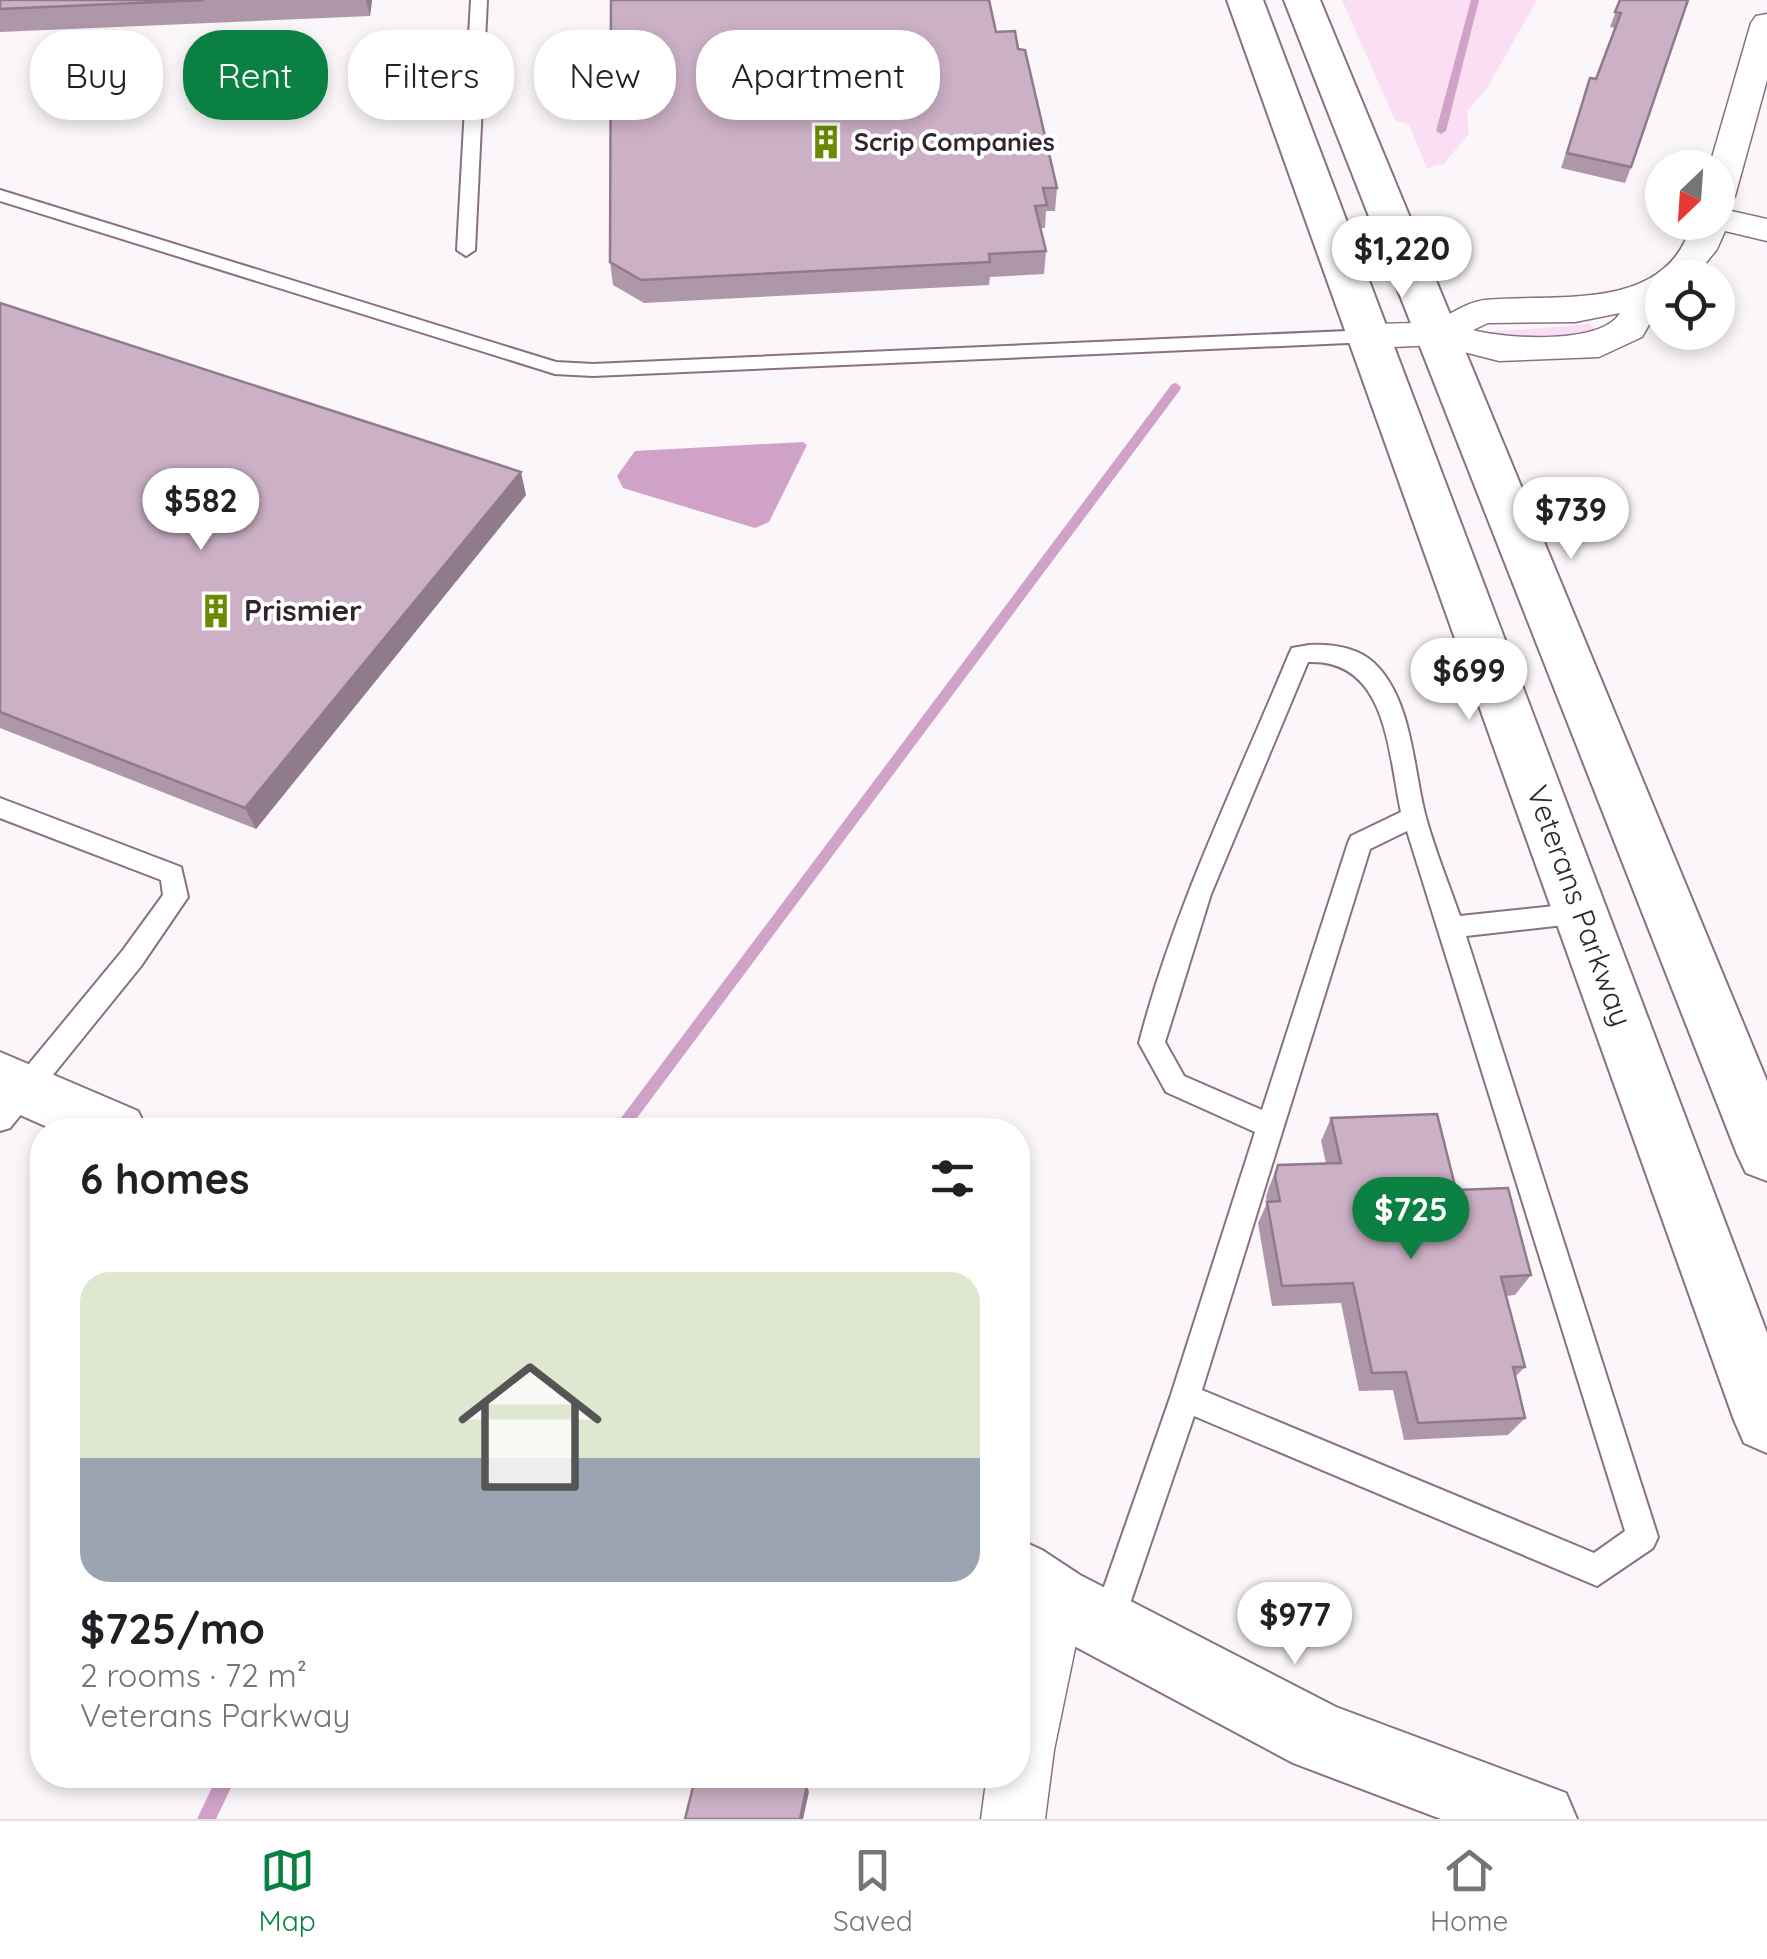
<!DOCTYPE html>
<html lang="en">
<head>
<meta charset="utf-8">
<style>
  :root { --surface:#fff; --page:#f6f6f6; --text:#202124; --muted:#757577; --line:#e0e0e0; --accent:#0b8043 }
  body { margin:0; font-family:Quicksand,sans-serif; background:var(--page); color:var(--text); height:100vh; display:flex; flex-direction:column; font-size:38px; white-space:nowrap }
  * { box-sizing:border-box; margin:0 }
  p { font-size:32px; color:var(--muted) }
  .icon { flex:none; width:55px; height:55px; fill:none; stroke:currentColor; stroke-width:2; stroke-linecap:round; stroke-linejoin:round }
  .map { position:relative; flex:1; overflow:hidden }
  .panel { position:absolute; left:30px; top:1118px; width:1000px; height:670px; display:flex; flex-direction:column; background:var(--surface); border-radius:40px; box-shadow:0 5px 15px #0003 }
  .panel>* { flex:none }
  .top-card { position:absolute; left:30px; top:30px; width:1000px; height:90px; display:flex; gap:20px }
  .needle { width:65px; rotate:205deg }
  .fabs { position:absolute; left:1645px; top:150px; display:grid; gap:20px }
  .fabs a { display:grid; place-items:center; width:90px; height:90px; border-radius:50%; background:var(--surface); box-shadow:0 5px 15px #0003; font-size:50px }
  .price { position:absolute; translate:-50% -85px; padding:0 22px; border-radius:35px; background:#fff; color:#222; font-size:32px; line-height:65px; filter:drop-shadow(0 2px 5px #0008) }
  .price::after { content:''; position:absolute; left:50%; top:60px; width:30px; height:22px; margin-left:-15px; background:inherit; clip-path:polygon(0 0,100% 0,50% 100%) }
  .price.active { background:var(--accent); color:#fff }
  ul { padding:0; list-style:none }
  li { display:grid; align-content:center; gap:20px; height:530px; padding:0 50px }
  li+li { border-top:2px solid var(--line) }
  li span { display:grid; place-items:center; height:310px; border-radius:30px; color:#555 }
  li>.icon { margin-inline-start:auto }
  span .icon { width:180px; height:180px; fill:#fffc; stroke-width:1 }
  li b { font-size:42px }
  h2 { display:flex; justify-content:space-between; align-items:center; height:120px; padding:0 50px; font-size:42px }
  .pill { padding:0 35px; border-radius:40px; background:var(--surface); box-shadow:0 5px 15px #0003; font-size:35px; line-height:90px }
  .pill.active { background:var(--accent); color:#fff }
  .tabs { display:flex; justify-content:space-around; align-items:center; height:140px; border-top:2px solid var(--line); background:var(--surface); font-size:28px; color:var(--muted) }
  .tabs a { display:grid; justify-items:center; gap:5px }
  .tabs .active { color:var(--accent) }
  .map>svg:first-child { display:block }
  .green { fill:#fbddf4 }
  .water { fill:#d0a2c7 }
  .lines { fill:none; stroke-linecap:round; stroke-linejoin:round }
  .stream { fill:#d0a2c7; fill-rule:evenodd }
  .lane-casing { stroke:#897083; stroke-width:4 }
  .street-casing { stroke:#897083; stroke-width:3 }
  .secondary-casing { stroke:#897083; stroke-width:4 }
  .lane { fill:#fff; fill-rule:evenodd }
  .street { fill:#fff; fill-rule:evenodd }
  .secondary { fill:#fff; fill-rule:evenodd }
  .wall { fill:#af97aa }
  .shaded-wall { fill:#8f7b8b }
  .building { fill:#ccb0c6; stroke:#8f7b8b; stroke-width:2.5 }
  .labels { text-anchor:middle; stroke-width:8; stroke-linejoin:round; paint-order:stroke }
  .far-poi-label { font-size:25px; font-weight:bold; fill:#30262e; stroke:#fff; text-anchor:start }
  .poi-label { font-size:30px; font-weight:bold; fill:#30262e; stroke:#fff; text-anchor:start }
  .street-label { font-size:30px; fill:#30262e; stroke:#fff }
</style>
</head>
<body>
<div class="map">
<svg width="1767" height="1819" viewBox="0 0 1767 1819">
  <rect width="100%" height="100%" fill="#fbf6fa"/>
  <path class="green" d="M 1342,0 L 1537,0 L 1487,88 L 1467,111 L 1469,133 L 1444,164 L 1427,168 L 1409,125 L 1395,120 Z
    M 1589,324 L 1595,329 C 1579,342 1514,339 1492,338 L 1488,332 Z"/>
  <path class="water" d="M 803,442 L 807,445 L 769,522 L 755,528 L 623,488 L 617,476 L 635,451 Z"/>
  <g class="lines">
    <path class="stream" d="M 1471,0 L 1479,0 L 1446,131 L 1441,134 L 1436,131 Z
      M 1176,383 L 1181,387 L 1180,390 L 628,1130 L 612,1130 L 1172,384 Z
      M 218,1775 L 237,1775 L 216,1819 L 197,1819 Z"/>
    <g class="lane-casing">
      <path id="lane" d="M 471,0 L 487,0 L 475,250 L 466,256 L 457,250 Z
        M 0,190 L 556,362 L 593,364 L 1370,330 L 1380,336 L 1370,342 L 593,376 L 555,374 L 0,201 Z
        M 1309,645 C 1331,644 1357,647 1374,663 C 1412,699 1413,767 1425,814 C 1434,848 1448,882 1460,916 L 1582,903 L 1591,906 L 1595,913 L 1591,920 L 1582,923 L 1466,936 L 1658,1537 L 1653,1548 L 1597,1586 L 1194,1416 L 1122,1627 L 1117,1638 L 1106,1643 L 1095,1638 L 1090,1627 L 1170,1398 L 1255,1132 L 1166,1092 L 1139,1043 C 1174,907 1236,783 1289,654 L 1292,648 ZM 1308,662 C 1388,659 1388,753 1401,812 L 1351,836 L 1348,843 L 1262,1110 L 1184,1076 L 1165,1042 L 1211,894 ZM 1407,831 L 1625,1531 L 1594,1553 L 1202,1390 L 1370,849 Z
        M 0,798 L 181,867 L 188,897 L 141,966 L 10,1128 L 0,1131 L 0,1099 L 123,950 L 163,895 L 161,880 L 0,818 Z"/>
    </g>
    <g class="street-casing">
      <path id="street" d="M 1767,14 L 1767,80 L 1735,196 L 1730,203 L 1718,206 L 1718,168 L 1709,168 L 1751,23 L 1756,16 Z
        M 1718,208 L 1767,219 L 1767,241 L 1725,231 L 1717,249 L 1694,278 L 1662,278 L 1662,302 L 1642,337 L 1599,357 L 1499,361 L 1437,345 L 1370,348 L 1357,344 L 1352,336 L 1357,328 C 1380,321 1403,325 1427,322 C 1447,319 1464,302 1485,300 C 1557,293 1668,314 1692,222 L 1718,222 ZM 1620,313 C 1602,345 1505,339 1473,330 L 1488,323 L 1575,322 Z
        M 1055,1570 L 1076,1579 L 1085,1600 L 1054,1750 L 1045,1819 L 981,1819 L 987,1775 L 1018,1775 L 1018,1632 L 1034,1579 Z"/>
    </g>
    <g class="secondary-casing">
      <path id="secondary" d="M 1227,0 L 1263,0 L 1767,1333 L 1767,1453 L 1744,1443 L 1734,1420 Z
        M 1284,0 L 1320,0 L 1767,1081 L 1767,1181 L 1746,1173 L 1737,1154 Z
        M 0,1052 L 138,1111 L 147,1130 L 54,1130 L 0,1106 Z
        M 1018,1539 L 1042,1550 L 1080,1575 L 1336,1707 L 1566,1793 L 1577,1819 L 1441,1819 L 1293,1763 L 1018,1616 Z"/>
    </g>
    <use href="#lane" class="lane"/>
    <use href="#street" class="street"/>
    <use href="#secondary" class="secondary"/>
  </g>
  <path class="wall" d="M 0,0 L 372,0 L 370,16 L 0,32 Z
    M 1620,0 L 1631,167 L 1625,183 L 1561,168 L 1590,78 L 1596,79 L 1615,28 L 1610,27 Z
    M 996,32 L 1018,49 L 1057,188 L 1055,211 L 1046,211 L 1045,228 L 1040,228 L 1046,251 L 1044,274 L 990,277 L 989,285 L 644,303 L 613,285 L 610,262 Z
    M 0,303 L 526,495 L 256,829 L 0,728 Z
    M 1331,1118 L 1456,1190 L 1531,1275 L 1515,1295 L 1506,1296 L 1525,1367 L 1515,1377 L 1525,1418 L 1508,1435 L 1404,1440 L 1393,1390 L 1359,1391 L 1341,1303 L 1272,1306 L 1258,1223 L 1267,1203 L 1266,1197 L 1269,1187 L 1278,1165 L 1326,1163 L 1321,1141 Z"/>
  <path class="shaded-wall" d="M 366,0 L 372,0 L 370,16 Z
    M 521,472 L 526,495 L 256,829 L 245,808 Z
    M 807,1785 L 809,1792 L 803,1819 L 800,1819 Z"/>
  <path class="building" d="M 0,0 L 204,0 L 0,9 Z
    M 611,0 L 989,0 L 996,32 L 1015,31 L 1018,49 L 1025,50 L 1057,188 L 1043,188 L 1047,205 L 1035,206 L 1046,251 L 989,254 L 990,262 L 641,280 L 610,262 Z
    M 1620,0 L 1688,0 L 1631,167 L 1567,153 L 1590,78 L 1596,79 L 1621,13 L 1615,12 Z
    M 0,303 L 521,472 L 245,808 L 0,712 Z
    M 1437,1114 L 1456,1190 L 1508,1188 L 1531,1275 L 1501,1277 L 1525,1367 L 1513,1367 L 1525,1418 L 1418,1423 L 1406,1372 L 1372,1373 L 1353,1283 L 1282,1286 L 1267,1202 L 1280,1201 L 1275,1176 L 1278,1165 L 1341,1163 L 1331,1118 Z
    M 696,1775 L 764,1775 L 807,1785 L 800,1819 L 685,1819 Z"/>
  <defs>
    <g id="building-bare" transform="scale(2.7)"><path d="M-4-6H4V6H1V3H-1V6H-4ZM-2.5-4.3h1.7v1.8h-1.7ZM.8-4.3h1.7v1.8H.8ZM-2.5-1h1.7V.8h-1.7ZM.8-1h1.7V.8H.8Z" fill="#6b8902" stroke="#fff" stroke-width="2.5" paint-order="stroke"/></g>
  </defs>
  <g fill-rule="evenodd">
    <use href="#building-bare" x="826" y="142"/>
    <use href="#building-bare" x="216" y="611"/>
  </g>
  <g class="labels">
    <g class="far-poi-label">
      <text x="854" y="151">Scrip Companies</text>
    </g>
    <g class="poi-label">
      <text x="244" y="621">Prismier</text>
    </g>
    <g class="street-label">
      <text transform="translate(1579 906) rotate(70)" y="10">Veterans Parkway</text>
    </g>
  </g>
</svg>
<div class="fabs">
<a><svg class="needle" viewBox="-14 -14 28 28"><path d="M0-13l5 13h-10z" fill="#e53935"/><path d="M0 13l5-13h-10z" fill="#757577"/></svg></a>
<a><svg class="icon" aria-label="locate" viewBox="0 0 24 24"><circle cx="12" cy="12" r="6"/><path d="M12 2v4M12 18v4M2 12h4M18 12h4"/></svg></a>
</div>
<b class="price" style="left:1402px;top:301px">$1,220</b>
<b class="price" style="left:201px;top:553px">$582</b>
<b class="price" style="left:1571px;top:562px">$739</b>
<b class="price" style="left:1469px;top:723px">$699</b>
<b class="price active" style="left:1411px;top:1262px">$725</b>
<b class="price" style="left:1295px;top:1667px">$977</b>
<div class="top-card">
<a class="pill">Buy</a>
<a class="pill active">Rent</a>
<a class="pill">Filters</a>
<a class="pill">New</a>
<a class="pill">Apartment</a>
</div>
<section class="panel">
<h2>6 homes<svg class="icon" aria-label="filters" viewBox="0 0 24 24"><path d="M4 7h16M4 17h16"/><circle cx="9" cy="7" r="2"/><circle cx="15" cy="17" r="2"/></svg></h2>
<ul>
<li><span style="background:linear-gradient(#dfe7d0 60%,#9aa5b1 0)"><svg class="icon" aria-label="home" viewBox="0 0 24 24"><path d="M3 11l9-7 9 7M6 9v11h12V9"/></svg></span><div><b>$725/mo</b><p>2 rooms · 72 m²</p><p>Veterans Parkway</p></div></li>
</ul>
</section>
</div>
<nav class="tabs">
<a class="active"><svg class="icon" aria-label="map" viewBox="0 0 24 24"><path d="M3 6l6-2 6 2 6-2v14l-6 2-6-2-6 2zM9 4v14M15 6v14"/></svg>Map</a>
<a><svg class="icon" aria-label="saved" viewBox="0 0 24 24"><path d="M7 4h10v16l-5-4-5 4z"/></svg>Saved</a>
<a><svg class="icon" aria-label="home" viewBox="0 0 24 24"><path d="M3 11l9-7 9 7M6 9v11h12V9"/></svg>Home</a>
</nav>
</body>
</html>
